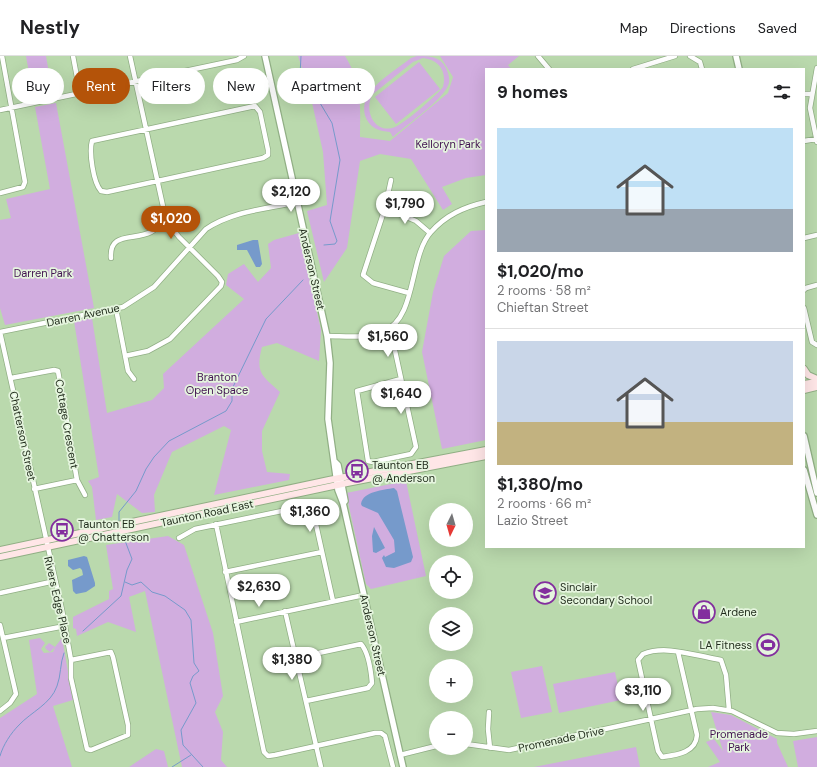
<!DOCTYPE html>
<html lang="en">
<head>
<meta charset="utf-8">
<style>
  :root { --surface:#fff; --page:#f2f2f2; --text:#202124; --muted:#757577; --line:#e0e0e0; --accent:#b45309 }
  body { margin:0; font-family:"DM Sans",sans-serif; background:var(--page); color:var(--text); height:100vh; display:flex; flex-direction:column; font-size:15px; white-space:nowrap }
  * { box-sizing:border-box; margin:0 }
  p { font-size:13px; color:var(--muted) }
  .icon { flex:none; width:22px; height:22px; fill:none; stroke:currentColor; stroke-width:2; stroke-linecap:round; stroke-linejoin:round }
  .map { position:relative; flex:1; overflow:hidden }
  .details { position:absolute; left:485px; top:12px; width:320px; height:480px; display:flex; flex-direction:column; background:var(--surface); border-radius:0px; box-shadow:0 4px 16px #0002 }
  .details>* { flex:none }
  .banner { position:absolute; left:12px; top:12px; width:380px; height:36px; display:flex; gap:8px }
  .needle { width:26px; rotate:185deg }
  .controls { position:absolute; left:429px; top:447px; display:grid; gap:8px }
  .controls a { display:grid; place-items:center; width:44px; height:44px; border-radius:50%; background:var(--surface); box-shadow:0 4px 16px #0002; font-size:20px }
  .price { position:absolute; translate:-50% -34px; padding:0 9px; border-radius:14px; background:#fff; color:#222; font-size:13px; line-height:26px; filter:drop-shadow(0 1px 2px #0008) }
  .price::after { content:''; position:absolute; left:50%; top:24px; width:12px; height:9px; margin-left:-6px; background:inherit; clip-path:polygon(0 0,100% 0,50% 100%) }
  .price.selected { background:var(--accent); color:#fff }
  ul { padding:0; list-style:none }
  li { display:grid; align-content:center; gap:8px; height:212px; padding:0 12px }
  li+li { border-top:1px solid var(--line) }
  li span { display:grid; place-items:center; height:124px; border-radius:0px; color:#555 }
  li>.icon { margin-inline-start:auto }
  span .icon { width:72px; height:72px; fill:#fffc; stroke-width:1 }
  li b { font-size:17px }
  h2 { display:flex; justify-content:space-between; align-items:center; height:48px; padding:0 12px; font-size:17px }
  .tag { padding:0 14px; border-radius:18px; background:var(--surface); box-shadow:0 4px 16px #0002; font-size:14px; line-height:36px }
  .tag.selected { background:var(--accent); color:#fff }
  header { display:flex; align-items:center; gap:24px; box-sizing:border-box; height:56px; padding:0 20px; background:var(--surface); border-bottom:1px solid var(--line) }
  header strong { font-size:19px }
  nav { display:flex; gap:22px; margin-inline-start:auto; font-size:14px }
  .map>svg:first-child { display:block }
  .green { fill:#d1addf; fill-rule:evenodd }
  .water { fill:#769acb }
  .lines { fill:none; stroke-linecap:round; stroke-linejoin:round }
  .stream { stroke:#769acb; stroke-width:1 }
  .minor-casing { stroke:#91af85; stroke-width:6 }
  .tertiary-casing { stroke:#91af85; stroke-width:8 }
  .secondary-casing { stroke:#91af85; stroke-width:8 }
  .minor { stroke:#fff; stroke-width:4.5 }
  .tertiary { stroke:#fff; stroke-width:5.5 }
  .secondary { stroke:#ffe6e7; stroke-width:6 }
  .labels { text-anchor:middle; stroke-width:3.5; stroke-linejoin:round; paint-order:stroke }
  .park-label { font-size:11px; fill:#421351; stroke:#e5f5de }
  .street-label { font-size:11px; fill:#1f2a1a; stroke:#e5f5de }
  .poi-label { font-size:11px; fill:#1f2a1a; stroke:#e5f5de; text-anchor:start }
</style>
</head>
<body>
<header>
<strong>Nestly</strong>
<nav><a>Map</a><a>Directions</a><a>Saved</a></nav>
</header>
<div class="map">
<svg width="817" height="711" viewBox="0 0 817 711">
  <rect width="100%" height="100%" fill="#bad9ad"/>
  <path class="green" d="M 26,0 L 46,0 L 53,40 L 34,45 Z
    M 298,0 L 345,0 C 363,29 360,49 360,81 L 390,85 L 448,37 L 453,21 L 440,0 L 519,0 L 508,9 L 511,13 L 486,13 L 486,119 L 466,122 L 442,131 L 452,148 L 443,154 L 411,103 L 380,98 L 360,105 L 347,192 L 324,226 L 307,155 L 327,149 L 323,96 L 309,33 Z
    M 417,0 C 429,0 440,0 446,12 C 448,16 450,22 449,27 C 445,43 406,69 393,81 L 390,76 C 380,75 372,73 367,64 C 353,37 394,16 411,2 ZM 423,2 C 439,4 447,15 443,31 C 436,40 405,67 395,71 C 374,79 363,53 373,38 L 413,6 Z
    M 419,6 L 440,33 L 396,68 L 375,41 Z
    M 56,47 L 94,252 L 5,269 L 0,252 L 0,164 L 11,162 L 6,143 L 50,133 L 35,51 Z
    M 486,174 L 486,384 L 442,393 L 422,296 L 433,236 L 444,200 L 471,175 Z
    M 299,177 L 321,274 L 319,305 L 277,287 L 262,291 C 255,317 262,320 280,336 L 262,375 L 262,395 L 267,416 L 290,418 L 289,424 L 214,439 L 231,374 L 224,370 L 172,396 L 154,439 L 155,456 L 142,457 L 117,438 L 112,461 L 96,464 L 92,431 L 88,425 L 99,421 L 74,265 L 92,262 L 107,357 L 152,344 L 164,332 L 163,318 L 244,243 L 226,229 L 228,218 L 244,208 L 258,226 L 271,212 L 268,188 L 274,184 Z
    M 406,425 L 426,520 L 371,533 L 366,528 L 346,437 Z
    M 168,480 L 184,489 L 213,577 L 223,640 L 215,656 L 223,676 L 221,704 L 227,711 L 182,711 L 145,535 L 129,541 L 136,576 L 108,566 L 77,580 L 76,573 L 73,572 L 73,561 L 109,543 L 109,535 L 113,533 L 106,489 Z
    M 40,582 L 45,587 L 41,593 L 44,597 L 53,596 L 55,591 L 50,596 L 46,593 L 45,591 L 49,587 L 55,591 L 62,582 L 73,644 L 53,650 L 72,711 L 0,711 L 0,662 L 37,638 L 29,584 Z
    M 542,610 L 552,656 L 521,662 L 511,616 Z
    M 615,616 L 621,644 L 559,657 L 553,628 Z
    M 711,656 L 731,659 L 777,683 L 777,687 L 788,711 L 708,711 L 720,706 L 706,686 L 714,683 L 723,695 Z
    M 817,681 L 817,711 L 798,711 L 793,685 Z
    M 636,691 L 640,711 L 534,711 Z
    M 156,693 L 164,695 L 168,711 L 129,711 Z"/>
  <path class="water" d="M 253,184 L 258,184 L 262,208 L 260,211 L 256,211 L 247,194 L 237,194 L 237,189 Z
    M 394,432 L 397,435 L 413,501 L 411,506 L 394,512 L 386,511 L 382,502 L 384,499 L 385,501 L 395,496 L 394,484 L 378,457 L 362,450 L 361,448 C 363,435 384,434 394,432 Z
    M 374,471 L 385,492 L 376,497 L 373,496 L 372,480 Z
    M 84,500 L 87,501 L 95,527 L 95,530 L 86,536 L 76,538 L 73,535 L 72,524 L 83,519 L 82,514 L 80,512 L 73,514 L 68,510 L 68,504 Z"/>
  <g class="lines">
    <path class="stream" d="M 301,0 L 300,19 L 311,32 L 332,67 L 340,104 L 330,165 L 337,185 L 335,188 L 324,189
      M 119,465 L 119,456 L 136,435 L 146,413 L 154,401 L 169,385 L 226,355 L 232,345 L 232,333 L 266,263 L 303,224
      M 125,526 L 132,529 L 141,526 L 152,536 L 165,540 L 185,554 L 191,564 L 194,607 L 199,615 L 193,620 L 190,627 L 196,647 L 181,674 L 183,689 L 203,711
      M 83,575 L 121,540 L 127,514 L 132,503 L 124,482
      M 0,700 C 3,689 11,677 19,669 C 31,656 51,648 57,630 C 61,620 60,607 64,597
      M 172,711 L 191,699"/>
    <g class="minor-casing">
      <path id="minor" d="M 73,0 L 80,37
        M 538,0 L 549,13
        M 690,0 L 700,6 L 702,13
        M 817,12 L 810,52 L 817,86
        M 633,13 L 675,0
        M 804,38 L 812,38
        M 255,50 L 260,56 L 268,94 L 268,99 L 263,102 L 107,136 L 101,135 C 93,126 89,96 92,85 Z
        M 0,54 L 237,4 L 244,0
        M 804,85 L 816,83
        M 391,124 L 385,152 L 363,219 L 373,227 L 409,237
        M 0,137 L 23,131 L 25,126 L 2,0
        M 385,152 L 416,165 L 430,177
        M 804,182 L 817,179
        M 111,202 C 109,175 134,185 151,176 C 156,173 161,168 166,164
        M 804,234 L 806,232 L 817,229
        M 804,252 L 812,286 L 817,289
        M 116,253 L 128,315 L 134,323
        M 386,275 L 392,281 L 416,391 L 411,398 L 373,406 L 368,405 L 357,335 L 401,323
        M 0,276 L 62,554 L 71,604 L 71,622 L 87,693 L 91,694 L 128,679 L 128,669 L 113,601 L 111,596 L 71,604
        M 0,276 L 123,251 L 154,231 L 206,173 C 233,155 266,153 297,146
        M 327,280 C 346,280 366,283 384,275 C 417,262 409,200 431,176 C 446,159 464,151 486,146
        M 125,300 L 148,295 L 170,283 L 221,230 L 222,226 L 218,220 L 179,181 L 166,164 L 130,0
        M 11,322 L 54,314 L 58,315 L 77,424 L 85,439
        M 34,433 L 77,424
        M 216,468 L 264,696 L 268,700 L 275,699 L 375,677 L 381,677 L 385,680 L 393,711
        M 179,482 L 195,473 L 306,450 L 313,455 L 333,545
        M 225,516 L 322,496
        M 0,537 L 55,525
        M 285,555 L 321,711
        M 236,566 L 364,539
        M 0,569 L 16,638 L 10,647 L 0,655
        M 3,582 L 65,570
        M 678,596 L 697,679 C 696,697 676,699 662,701 L 658,695 L 638,604 L 643,598 C 665,589 693,599 716,603 L 721,604 L 726,619 L 729,654
        M 295,602 L 361,588 C 369,597 371,615 372,627 L 368,632 L 306,645
        M 489,656 L 488,673 L 490,692
        M 466,688 L 509,694 L 651,663 L 697,653 L 713,652 L 732,655 L 777,677 L 794,678 L 817,675
        M 400,699 L 436,690"/>
    </g>
    <g class="tertiary-casing">
      <path id="tertiary" d="M 265,0 L 327,280 L 330,307 L 328,363 L 338,434 L 343,447 L 403,711
        M 736,0 L 739,13
        M 804,380 L 817,437
        M 334,405 L 338,409 L 345,445 L 343,447
        M 804,414 L 817,459"/>
    </g>
    <g class="secondary-casing">
      <path id="secondary" d="M 804,313 L 808,319 L 817,323
        M 804,328 L 817,326
        M 804,334 L 817,331
        M 0,494 L 329,424 L 486,394
        M 0,501 L 347,427 L 486,400"/>
    </g>
    <use href="#minor" class="minor"/>
    <use href="#tertiary" class="tertiary"/>
    <use href="#secondary" class="secondary"/>
  </g>
  <defs>
    <g id="bus-ring" transform="scale(1.15)"><circle r="9.5" fill="#e5f5de" stroke="#832f9e" stroke-width="1.5"/><path d="M-5-6H5V4H4V6H2V4H-2V6H-4V4H-5ZM-3.5-4V0h7V-4ZM-3.5 1.2v1.5H-2V1.2ZM2 1.2v1.5H3.5V1.2Z" fill="#832f9e"/></g>
    <g id="school-ring" transform="scale(1.15)"><circle r="9.5" fill="#e5f5de" stroke="#832f9e" stroke-width="1.5"/><path d="M0-5L7-2L0 1L-7-2ZM-4 1L0 2.5L4 1V4Q0 6-4 4Z" fill="#832f9e"/></g>
    <g id="shop-ring" transform="scale(1.15)"><circle r="9.5" fill="#e5f5de" stroke="#832f9e" stroke-width="1.5"/><path d="M-5-2.5h2.3a2.7 3.5 0 0 1 5.4 0H5L5.5 6h-11ZM-1.5-2.5h3a1.5 2.3 0 0 0-3 0Z" fill="#832f9e"/></g>
    <g id="stadium-ring" transform="scale(1.15)"><circle r="9.5" fill="#e5f5de" stroke="#832f9e" stroke-width="1.5"/><path d="M0-5a6.5 5 0 1 0 0 10a6.5 5 0 1 0 0-10ZM-3.5-1.8h7v3.6h-7Z" fill="#832f9e"/></g>
  </defs>
  <g fill-rule="evenodd">
    <use href="#bus-ring" x="357" y="415"/>
    <use href="#bus-ring" x="62" y="474"/>
    <use href="#school-ring" x="545" y="537"/>
    <use href="#shop-ring" x="704" y="556"/>
    <use href="#stadium-ring" x="768" y="589"/>
  </g>
  <g class="labels">
    <g class="park-label">
      <text x="448" y="92">Kelloryn Park</text>
      <text x="43" y="221">Darren Park</text>
      <text x="217" y="325">Branton<tspan x="217" dy="13">Open Space</tspan></text>
      <text x="739" y="682">Promenade<tspan x="739" dy="13">Park</tspan></text>
    </g>
    <g class="street-label">
      <text transform="translate(312 213) rotate(77)" y="4">Anderson Street</text>
      <text transform="translate(83 259) rotate(-12)" y="4">Darren Avenue</text>
      <text transform="translate(67 368) rotate(80)" y="4">Cottage Crescent</text>
      <text transform="translate(23 380) rotate(78)" y="4">Chatterson Street</text>
      <text transform="translate(207 457) rotate(-12)" y="4">Taunton Road East</text>
      <text transform="translate(58 544) rotate(77)" y="4">Rivers Edge Place</text>
      <text transform="translate(373 579) rotate(77)" y="4">Anderson Street</text>
      <text transform="translate(561 683) rotate(-12)" y="4">Promenade Drive</text>
    </g>
    <g class="poi-label">
      <text x="372" y="413">Taunton EB<tspan x="372" dy="13">@ Anderson</tspan></text>
      <text x="78" y="472">Taunton EB<tspan x="78" dy="13">@ Chatterson</tspan></text>
      <text x="560" y="535">Sinclair<tspan x="560" dy="13">Secondary School</tspan></text>
      <text x="720" y="560">Ardene</text>
      <text x="752" y="593" text-anchor="end">LA Fitness</text>
    </g>
  </g>
</svg>
<div class="controls">
<a><svg class="needle" viewBox="-14 -14 28 28"><path d="M0-13l5 13h-10z" fill="#e53935"/><path d="M0 13l5-13h-10z" fill="#757577"/></svg></a>
<a><svg class="icon" aria-label="locate" viewBox="0 0 24 24"><circle cx="12" cy="12" r="6"/><path d="M12 2v4M12 18v4M2 12h4M18 12h4"/></svg></a>
<a><svg class="icon" aria-label="layers" viewBox="0 0 24 24"><path d="M12 4l9 5-9 5-9-5zM3 14l9 5 9-5"/></svg></a>
<a>+</a>
<a>−</a>
</div>
<b class="price" style="left:291px;top:157px">$2,120</b>
<b class="price" style="left:405px;top:169px">$1,790</b>
<b class="price selected" style="left:171px;top:184px">$1,020</b>
<b class="price" style="left:388px;top:302px">$1,560</b>
<b class="price" style="left:401px;top:359px">$1,640</b>
<b class="price" style="left:310px;top:477px">$1,360</b>
<b class="price" style="left:259px;top:552px">$2,630</b>
<b class="price" style="left:292px;top:625px">$1,380</b>
<b class="price" style="left:643px;top:656px">$3,110</b>
<div class="banner">
<a class="tag">Buy</a>
<a class="tag selected">Rent</a>
<a class="tag">Filters</a>
<a class="tag">New</a>
<a class="tag">Apartment</a>
</div>
<section class="details">
<h2>9 homes<svg class="icon" aria-label="filters" viewBox="0 0 24 24"><path d="M4 7h16M4 17h16"/><circle cx="9" cy="7" r="2"/><circle cx="15" cy="17" r="2"/></svg></h2>
<ul>
<li><span style="background:linear-gradient(#bfe0f5 65%,#9aa5b1 0)"><svg class="icon" aria-label="home" viewBox="0 0 24 24"><path d="M3 11l9-7 9 7M6 9v11h12V9"/></svg></span><div><b>$1,020/mo</b><p>2 rooms · 58 m²</p><p>Chieftan Street</p></div></li>
<li><span style="background:linear-gradient(#c9d6e8 65%,#c2b280 0)"><svg class="icon" aria-label="home" viewBox="0 0 24 24"><path d="M3 11l9-7 9 7M6 9v11h12V9"/></svg></span><div><b>$1,380/mo</b><p>2 rooms · 66 m²</p><p>Lazio Street</p></div></li>
</ul>
</section>
</div>
</body>
</html>
